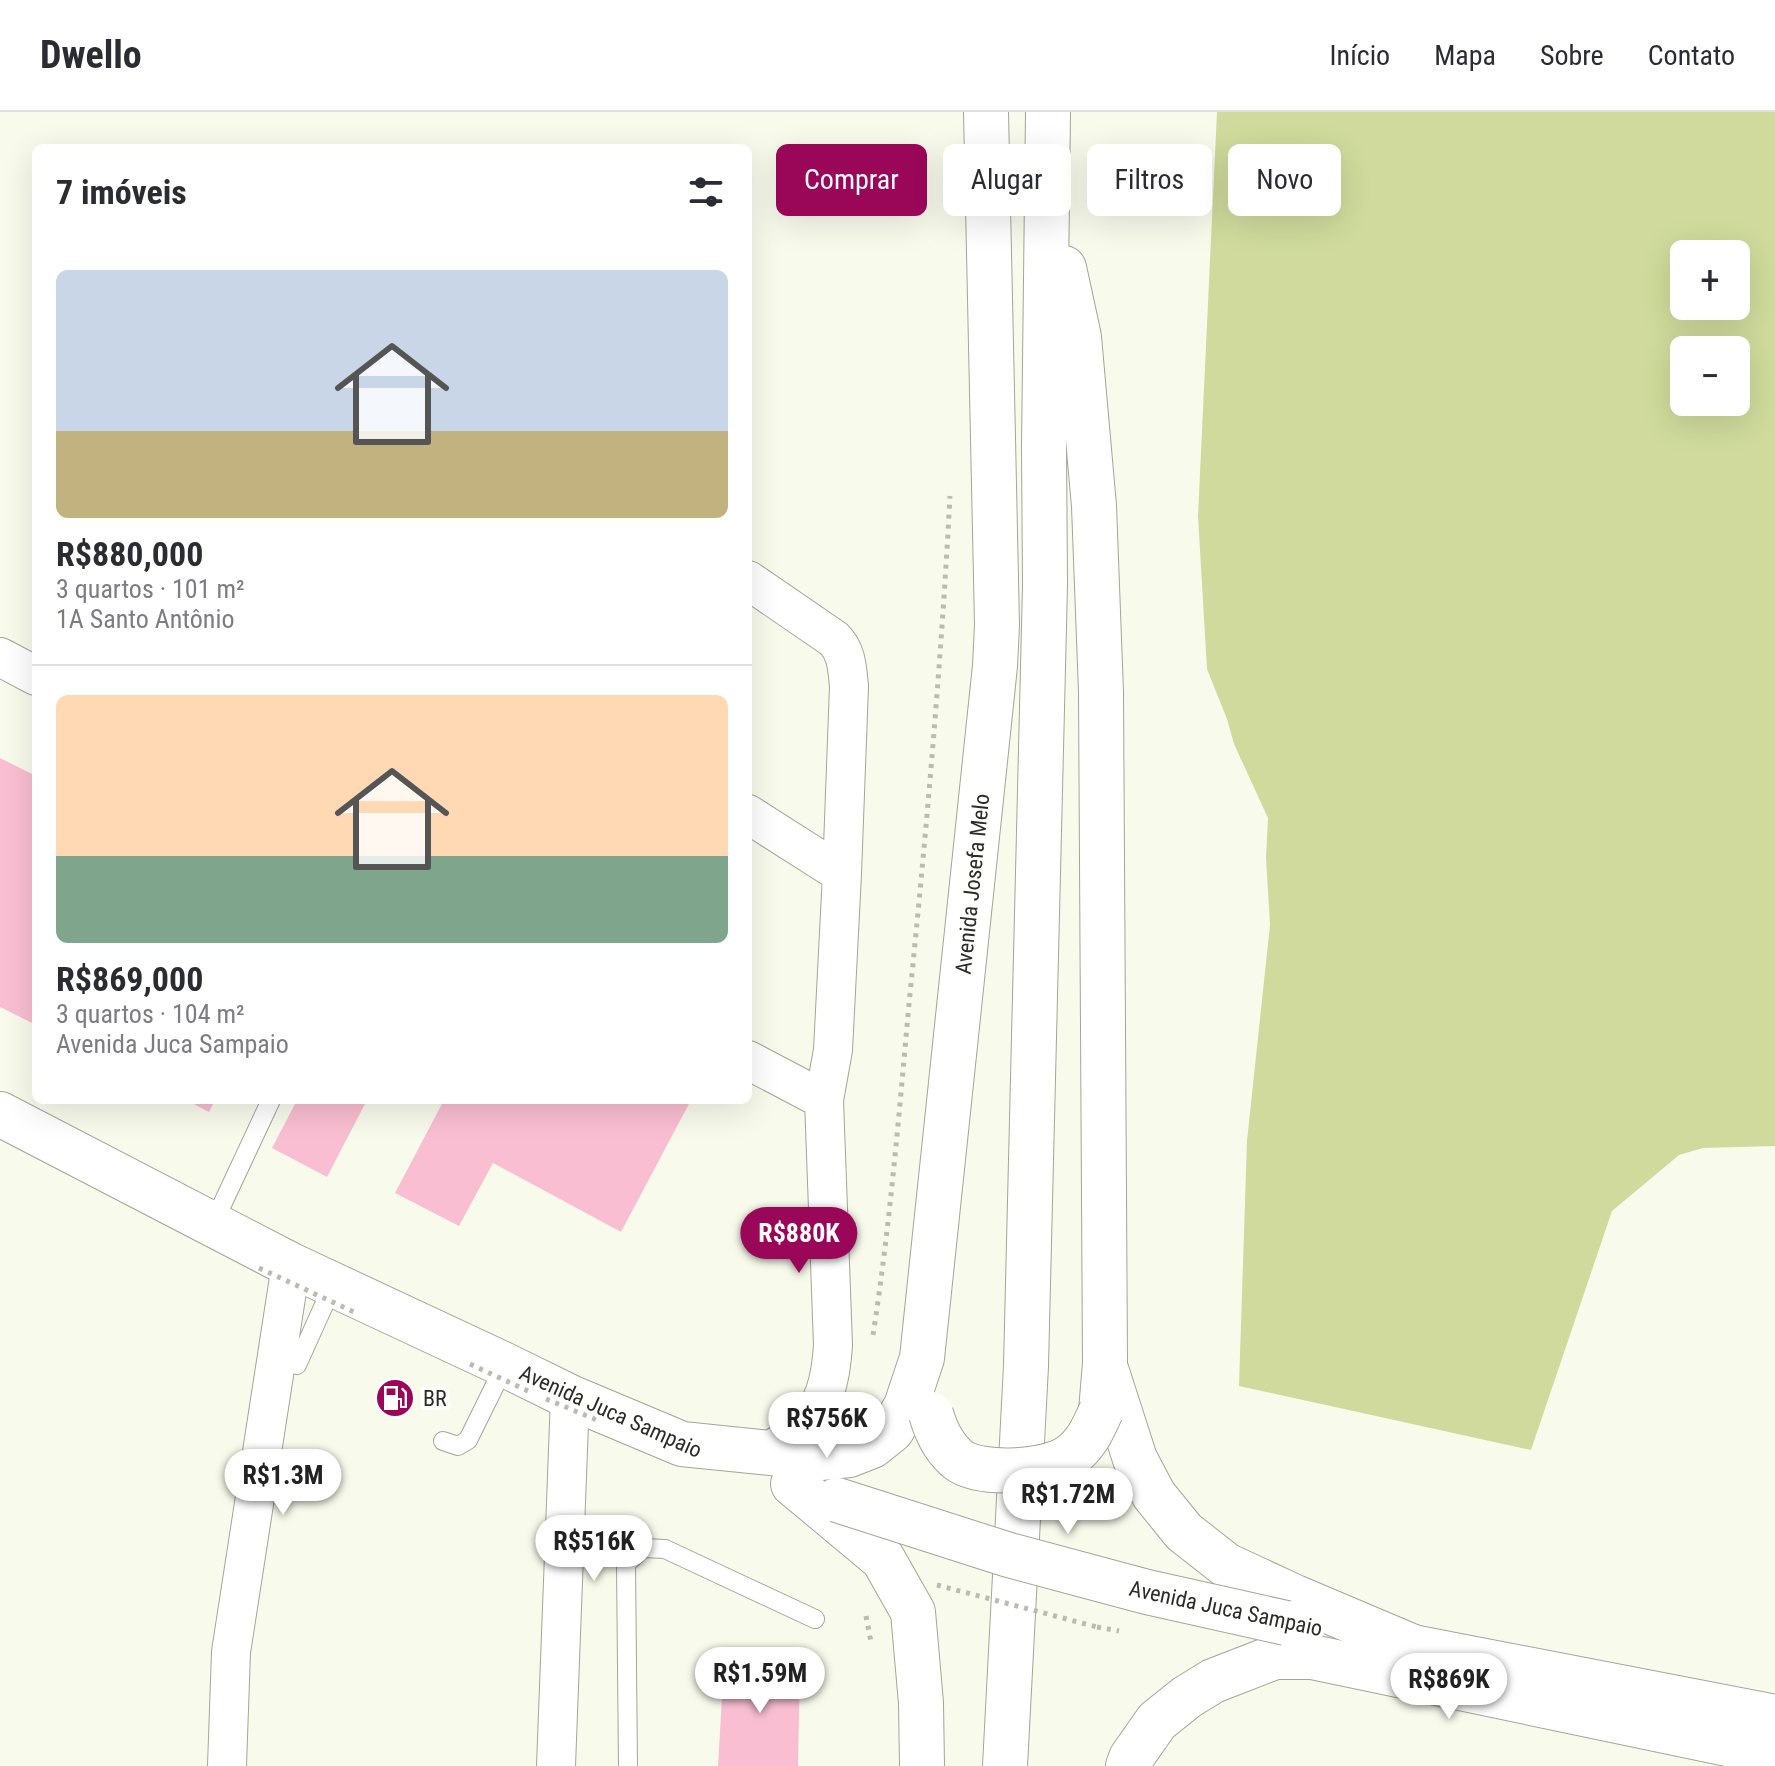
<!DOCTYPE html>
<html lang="pt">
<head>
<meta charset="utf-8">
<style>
  :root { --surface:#fff; --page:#f7f7f7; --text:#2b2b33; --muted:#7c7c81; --line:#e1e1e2; --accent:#9a0758 }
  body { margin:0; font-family:"Roboto Condensed",sans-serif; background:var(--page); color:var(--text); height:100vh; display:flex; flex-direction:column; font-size:30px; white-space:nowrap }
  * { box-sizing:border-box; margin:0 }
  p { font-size:26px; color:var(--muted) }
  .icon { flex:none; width:44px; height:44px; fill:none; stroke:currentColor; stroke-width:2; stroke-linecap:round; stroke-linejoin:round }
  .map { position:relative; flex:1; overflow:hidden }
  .sheet { position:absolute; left:32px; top:32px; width:720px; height:960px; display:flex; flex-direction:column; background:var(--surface); border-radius:12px; box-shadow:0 8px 32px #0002 }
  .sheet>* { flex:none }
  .guide { position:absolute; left:776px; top:32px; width:760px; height:72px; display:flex; gap:16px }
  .buttons { position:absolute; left:1670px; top:128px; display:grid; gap:16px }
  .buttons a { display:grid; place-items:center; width:80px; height:80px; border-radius:12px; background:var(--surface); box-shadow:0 8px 32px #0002; font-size:40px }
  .price { position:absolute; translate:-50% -68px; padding:0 18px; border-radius:28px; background:#fff; color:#222; font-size:26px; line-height:52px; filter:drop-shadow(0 2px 4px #0008) }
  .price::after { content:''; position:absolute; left:50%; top:48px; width:24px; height:18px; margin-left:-12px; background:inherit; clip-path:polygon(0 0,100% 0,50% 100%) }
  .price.active { background:var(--accent); color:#fff }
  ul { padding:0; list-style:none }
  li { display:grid; align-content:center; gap:16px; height:424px; padding:0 24px }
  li+li { border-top:2px solid var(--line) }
  li span { display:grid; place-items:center; height:248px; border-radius:12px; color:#555 }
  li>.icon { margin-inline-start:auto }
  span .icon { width:144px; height:144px; fill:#fffc; stroke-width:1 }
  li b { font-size:34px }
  h2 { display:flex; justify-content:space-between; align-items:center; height:96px; padding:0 24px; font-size:34px }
  .chip { padding:0 28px; border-radius:12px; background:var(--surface); box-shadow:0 8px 32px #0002; font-size:28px; line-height:72px }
  .chip.active { background:var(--accent); color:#fff }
  header { display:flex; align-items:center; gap:48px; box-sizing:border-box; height:112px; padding:0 40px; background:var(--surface); border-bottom:2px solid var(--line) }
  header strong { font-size:38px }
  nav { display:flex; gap:44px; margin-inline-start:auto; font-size:28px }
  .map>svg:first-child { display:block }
  .green { fill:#cfda9c; fill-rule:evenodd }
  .building { fill:#f9bed2 }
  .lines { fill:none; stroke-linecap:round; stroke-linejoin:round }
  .lane-casing { stroke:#a2a597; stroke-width:20 }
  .street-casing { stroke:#a2a597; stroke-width:40 }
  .secondary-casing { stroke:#a2a597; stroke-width:46 }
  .primary-casing { stroke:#a2a597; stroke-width:46 }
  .path { stroke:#babcb0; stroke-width:5; stroke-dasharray:4 6; stroke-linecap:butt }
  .lane { stroke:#fff; stroke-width:18 }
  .street { stroke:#fff; stroke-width:38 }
  .secondary { stroke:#fff; stroke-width:44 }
  .primary { stroke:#fff; stroke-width:44 }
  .secondary-bridge-casing { stroke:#a2a597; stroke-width:46; stroke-linecap:butt }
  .primary-bridge-casing { stroke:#a2a597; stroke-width:46; stroke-linecap:butt }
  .path-bridge { stroke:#babcb0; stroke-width:5; stroke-dasharray:4 6; stroke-linecap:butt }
  .secondary-bridge { stroke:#fff; stroke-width:44 }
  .primary-bridge { stroke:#fff; stroke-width:44 }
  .labels { text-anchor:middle; stroke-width:8; stroke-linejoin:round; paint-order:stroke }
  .street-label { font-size:22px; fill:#2b2c26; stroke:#fff }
  .poi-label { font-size:22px; fill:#2b2c26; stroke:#fff; text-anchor:start }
</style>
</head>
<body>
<header>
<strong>Dwello</strong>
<nav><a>Início</a><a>Mapa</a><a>Sobre</a><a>Contato</a></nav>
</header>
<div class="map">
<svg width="1775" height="1654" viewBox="0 0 1775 1654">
  <rect width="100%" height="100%" fill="#f8fbec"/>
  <path class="green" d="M 1217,0 L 1775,0 L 1775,1034 L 1703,1036 L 1679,1043 L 1612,1099 L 1531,1338 L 1239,1274 L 1247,1029 L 1270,813 L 1266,746 L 1268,706 L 1234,632 L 1227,607 L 1207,557 L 1198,404 ZM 1684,142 L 1736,142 L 1736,194 L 1684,194 ZM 1684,238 L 1736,238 L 1736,290 L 1684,290 Z"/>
  <path class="building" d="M 0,646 L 36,664 L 36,913 L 0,895 Z
    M 186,988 L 215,988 L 209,1000 Z
    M 297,988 L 367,988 L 327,1065 L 272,1036 Z
    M 444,988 L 691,988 L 621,1120 L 493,1051 L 459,1114 L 395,1081 Z
    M 724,1550 L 800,1554 L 798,1654 L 718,1654 Z"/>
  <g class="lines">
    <g class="lane-casing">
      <path id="lane" d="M 213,1112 L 271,988
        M 297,1253 L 333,1173
        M 443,1329 L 458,1334 L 468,1328 L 505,1253
        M 628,1654 L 626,1452 L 643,1436 L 665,1437 L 815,1507"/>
    </g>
    <g class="street-casing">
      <path id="street" d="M 748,468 L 834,527 C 847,540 847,556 849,574 L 842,762 L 833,938 L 824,988 L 833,1233 C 831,1266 825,1296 799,1319 C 790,1327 778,1333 768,1340
        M 0,545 L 36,564
        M 748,702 L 842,762
        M 748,948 L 824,988
        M 227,1654 L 231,1540 L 291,1153
        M 556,1654 L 570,1285"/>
    </g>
    <g class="secondary-casing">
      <path id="secondary" d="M 1377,1528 L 1775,1605
        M 1128,1654 L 1131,1646 L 1157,1609 L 1187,1585 L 1213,1569 L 1275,1545 L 1312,1545 L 1775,1642"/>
    </g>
    <g class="primary-casing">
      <path id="primary" d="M 1064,156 L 1079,225 L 1094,394 L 1101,580 L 1105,1251 L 1101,1299
        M 0,1002 L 291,1153 L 505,1253 L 570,1285 L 682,1332 L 820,1346 L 849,1343 L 872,1334 L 892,1318 L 906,1294 L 922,1246 L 995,554 L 997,513 L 986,0
        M 1107,1260 L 1135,1347 L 1154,1383 L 1184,1420 L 1226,1453 L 1295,1485 L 1413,1535
        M 793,1372 L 883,1447 L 913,1500 L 921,1591 L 922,1654
        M 1005,1654 L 1026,1254 L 1045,473 L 1044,334 L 1048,0"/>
    </g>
    <path class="path" d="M 873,1223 C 890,1113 899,1002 909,892 C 926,723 941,554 950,384
      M 866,1504 L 871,1530
      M 1097,1515 L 1119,1519"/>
    <use href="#lane" class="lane"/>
    <use href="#street" class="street"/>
    <use href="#secondary" class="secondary"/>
    <use href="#primary" class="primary"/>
    <g class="secondary-bridge-casing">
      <path id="secondary-bridge" d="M 837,1388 L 1009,1443 L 1147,1480 L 1286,1511"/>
    </g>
    <g class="primary-bridge-casing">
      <path id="primary-bridge" d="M 931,1302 C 936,1319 945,1338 960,1349 C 983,1364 1047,1360 1069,1345 C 1086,1333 1093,1317 1101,1299"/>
    </g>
    <path class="path-bridge" d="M 259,1156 L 354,1200
      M 470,1252 L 528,1279
      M 546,1287 L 600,1309
      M 937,1473 L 1097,1515"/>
    <use href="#secondary-bridge" class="secondary-bridge"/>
    <use href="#primary-bridge" class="primary-bridge"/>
  </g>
  <defs>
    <g id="fuel-disc" transform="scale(2)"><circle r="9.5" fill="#9a0758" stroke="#fff"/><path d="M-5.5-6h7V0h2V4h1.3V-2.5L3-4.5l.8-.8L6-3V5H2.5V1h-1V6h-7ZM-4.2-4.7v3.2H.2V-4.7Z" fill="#fff"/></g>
  </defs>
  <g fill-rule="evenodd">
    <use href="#fuel-disc" x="395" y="1286"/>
  </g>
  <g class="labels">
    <g class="street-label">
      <text transform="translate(972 772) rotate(-84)" y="8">Avenida Josefa Melo</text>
      <text transform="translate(611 1299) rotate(24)" y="8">Avenida Juca Sampaio</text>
      <text transform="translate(1226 1496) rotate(12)" y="8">Avenida Juca Sampaio</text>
    </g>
    <g class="poi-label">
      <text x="423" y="1294">BR</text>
    </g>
  </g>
</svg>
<div class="buttons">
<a>+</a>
<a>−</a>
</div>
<b class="price active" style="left:799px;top:1163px">R$880K</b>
<b class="price" style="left:827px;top:1348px">R$756K</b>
<b class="price" style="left:283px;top:1405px">R$1.3M</b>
<b class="price" style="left:1068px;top:1424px">R$1.72M</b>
<b class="price" style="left:594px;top:1471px">R$516K</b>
<b class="price" style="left:760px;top:1603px">R$1.59M</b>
<b class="price" style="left:1449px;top:1609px">R$869K</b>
<div class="guide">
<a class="chip active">Comprar</a>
<a class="chip">Alugar</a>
<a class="chip">Filtros</a>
<a class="chip">Novo</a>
</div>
<section class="sheet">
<h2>7 imóveis<svg class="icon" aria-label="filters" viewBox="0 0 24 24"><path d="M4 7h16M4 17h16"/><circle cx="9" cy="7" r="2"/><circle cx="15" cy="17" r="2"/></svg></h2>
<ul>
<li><span style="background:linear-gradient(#c9d6e8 65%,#c2b280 0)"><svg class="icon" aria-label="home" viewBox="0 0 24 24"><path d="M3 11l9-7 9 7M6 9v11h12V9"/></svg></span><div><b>R$880,000</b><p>3 quartos · 101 m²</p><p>1A Santo Antônio</p></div></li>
<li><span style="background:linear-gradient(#ffd9b3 65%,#7fa58c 0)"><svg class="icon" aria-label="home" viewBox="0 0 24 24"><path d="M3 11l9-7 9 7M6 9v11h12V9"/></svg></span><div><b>R$869,000</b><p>3 quartos · 104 m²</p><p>Avenida Juca Sampaio</p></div></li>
</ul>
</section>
</div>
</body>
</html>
